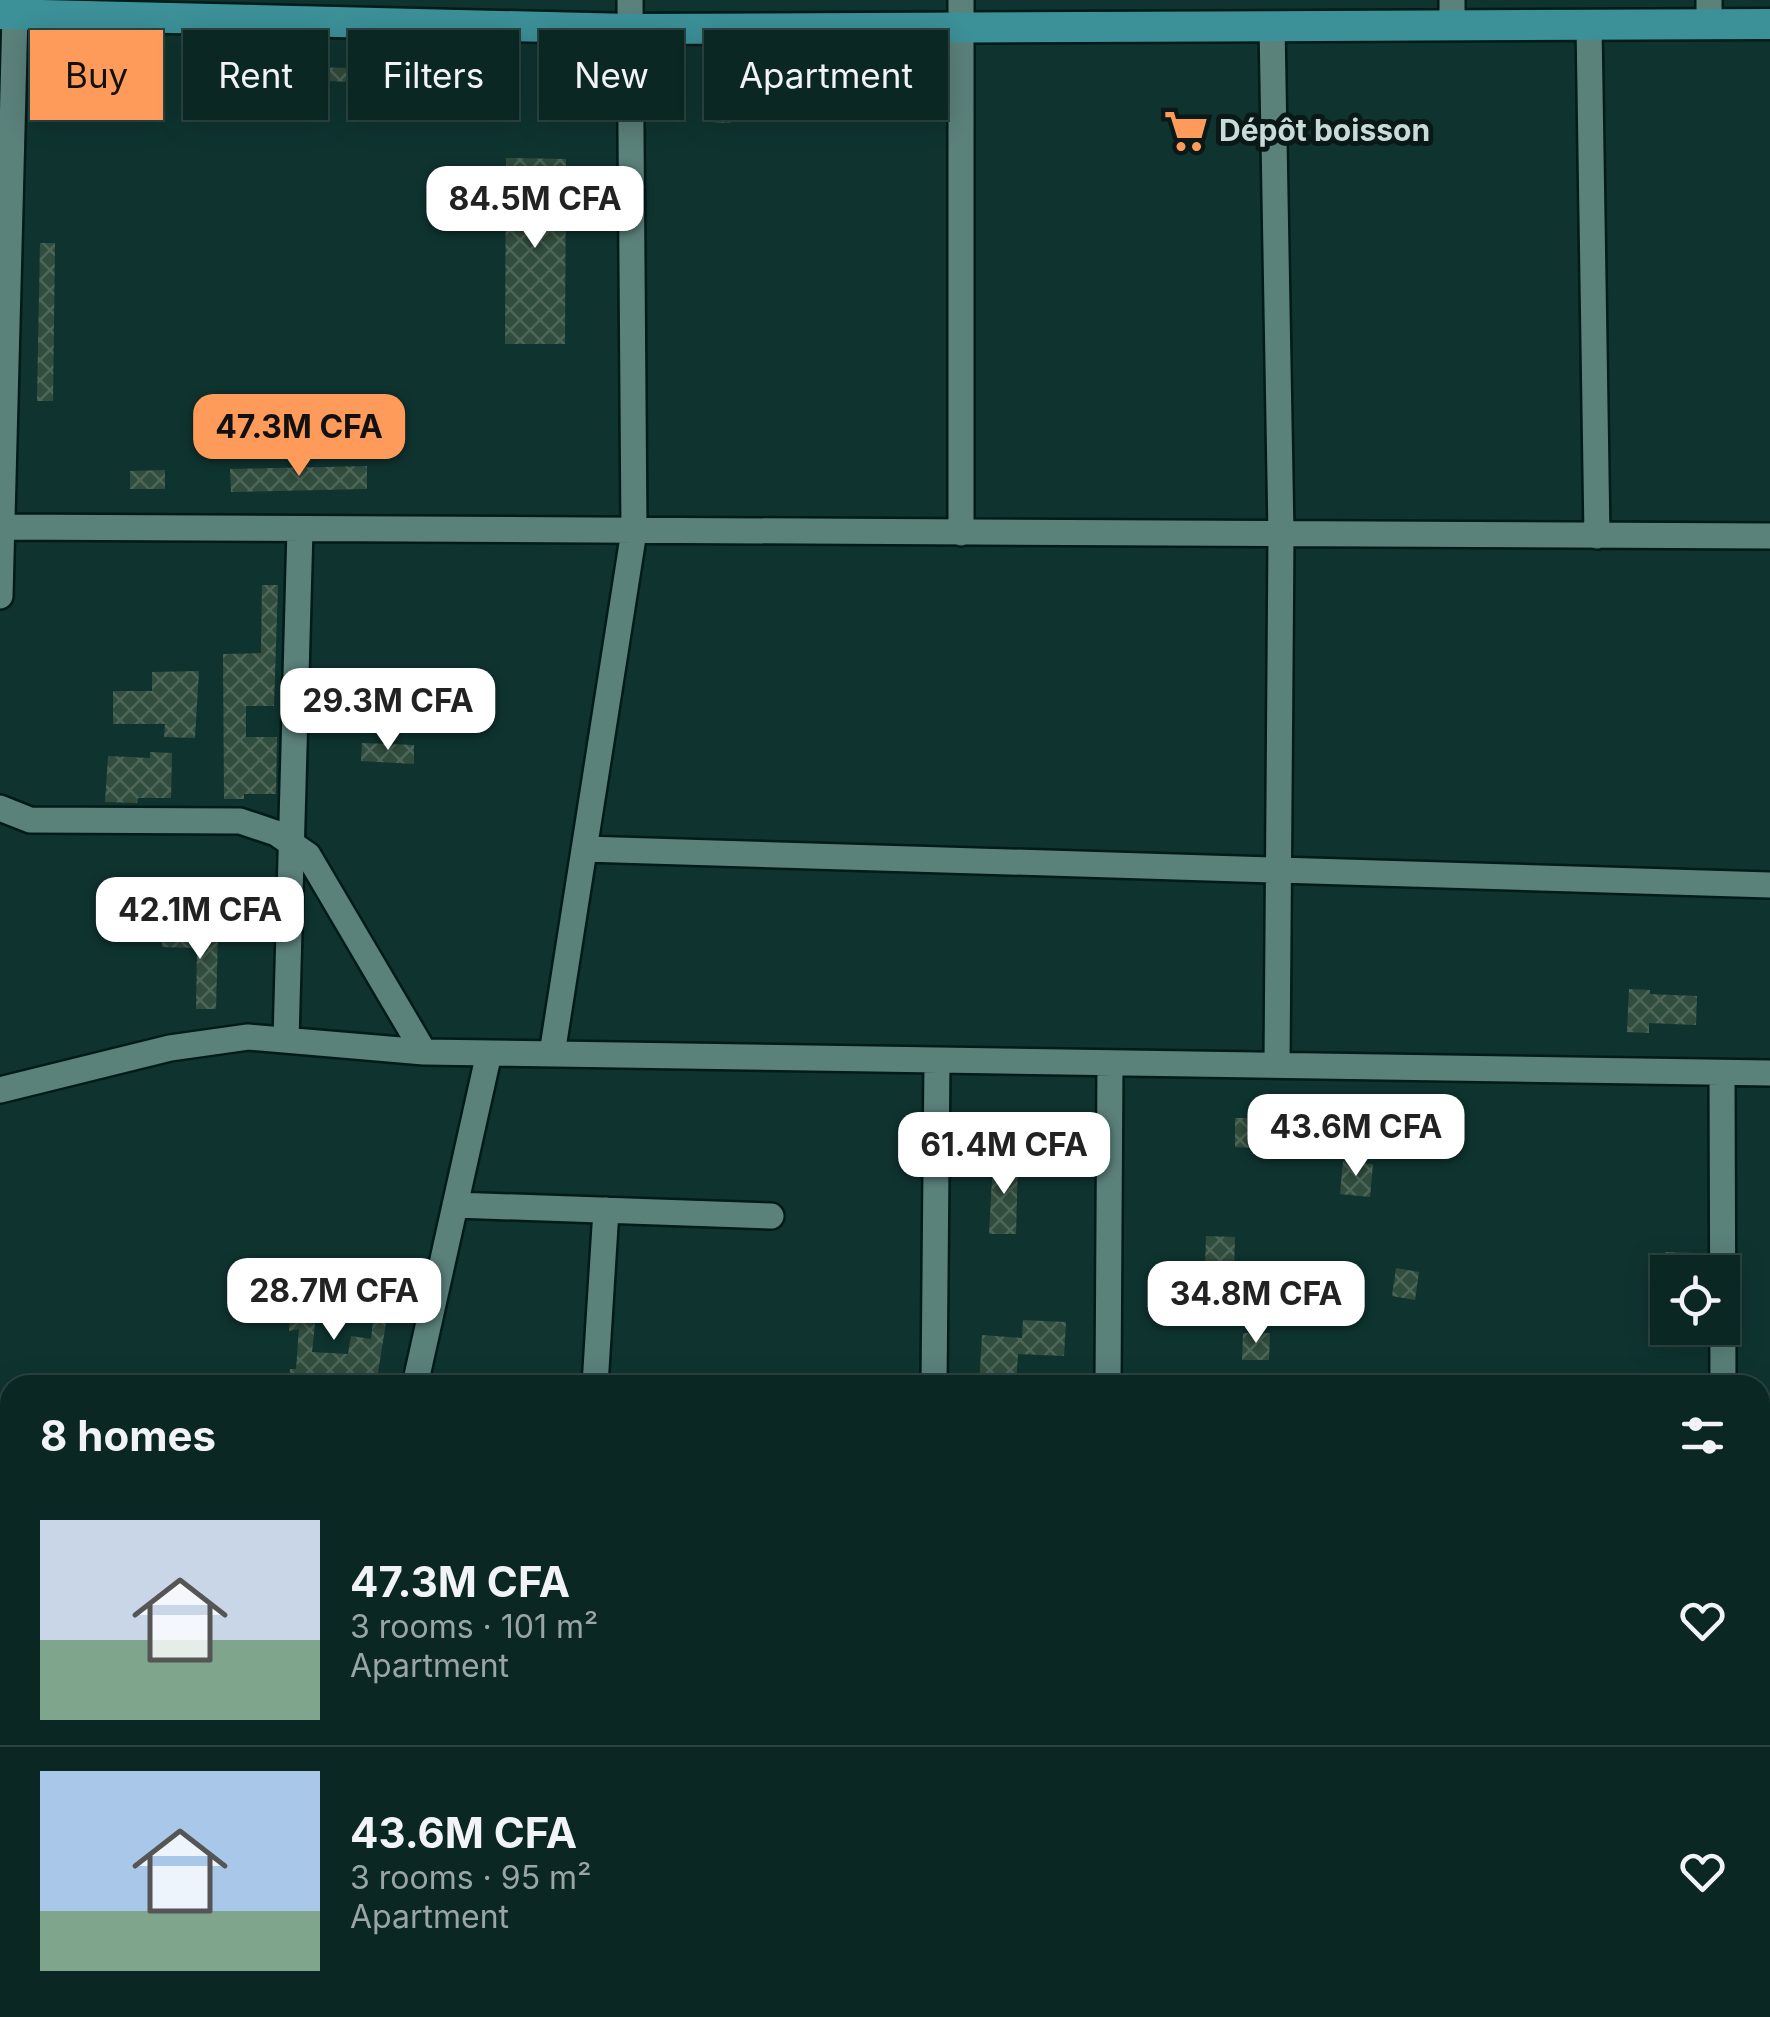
<!DOCTYPE html>
<html lang="en">
<head>
<meta charset="utf-8">
<style>
  :root { --surface:#0b2724; --page:#142f2c; --text:#f1f3f6; --muted:#9aa5a6; --line:#2b4441; --accent:#ff9b5a }
  body { margin:0; font-family:Inter,sans-serif; background:var(--page); color:var(--text); height:100vh; display:flex; flex-direction:column; font-size:38px; white-space:nowrap }
  * { box-sizing:border-box; margin:0 }
  p { font-size:32px; color:var(--muted) }
  .icon { flex:none; width:55px; height:55px; fill:none; stroke:currentColor; stroke-width:2; stroke-linecap:round; stroke-linejoin:round }
  .map { position:relative; flex:1; overflow:hidden }
  .details { position:absolute; left:0px; top:1375px; width:1770px; height:642px; display:flex; flex-direction:column; background:var(--surface); border-radius:30px 30px 0 0; box-shadow:0 5px 25px #0003,0 0 0 2px var(--line) }
  .details>* { flex:none }
  .guide { position:absolute; left:30px; top:30px; width:1000px; height:90px; display:flex; gap:20px }
  .tools { position:absolute; left:1650px; top:1255px; display:grid; gap:20px }
  .tools a { display:grid; place-items:center; width:90px; height:90px; border-radius:0px; background:var(--surface); box-shadow:0 5px 25px #0003,0 0 0 2px var(--line); font-size:50px }
  .price { position:absolute; translate:-50% -85px; padding:0 22px; border-radius:20px; background:#fff; color:#222; font-size:32px; line-height:65px; filter:drop-shadow(0 2px 5px #0008) }
  .price::after { content:''; position:absolute; left:50%; top:60px; width:30px; height:22px; margin-left:-15px; background:inherit; clip-path:polygon(0 0,100% 0,50% 100%) }
  .price.current { background:var(--accent); color:#111 }
  ul { padding:0; list-style:none }
  li { display:flex; align-items:center; gap:30px; height:250px; padding:0 40px }
  li+li { border-top:2px solid var(--line) }
  li span { display:grid; place-items:center; flex:none; width:280px; height:200px; border-radius:0px; color:#555 }
  li>.icon { margin-inline-start:auto }
  span .icon { width:120px; height:120px; fill:#fffc; stroke-width:1 }
  li b { font-size:42px }
  h2 { display:flex; justify-content:space-between; align-items:center; height:120px; padding:0 40px; font-size:42px }
  .tag { padding:0 35px; border-radius:0px; background:var(--surface); box-shadow:0 5px 25px #0003,0 0 0 2px var(--line); font-size:35px; line-height:90px }
  .tag.current { background:var(--accent); color:#111 }
  .map>svg:first-child { display:block }
  .building { fill:url(#building-cross-hatch) }
  .lines { fill:none; stroke-linecap:round; stroke-linejoin:round }
  .minor-casing { stroke:#001b18; stroke-width:30 }
  .major-casing { stroke:#001b18; stroke-width:35 }
  .minor { stroke:#5b817b; stroke-width:25 }
  .major { stroke:#3c9098; stroke-width:30 }
  .labels { text-anchor:middle; stroke-width:10; stroke-linejoin:round; paint-order:stroke }
  .poi-label { font-size:30px; font-weight:bold; fill:#c8dbd8; stroke:#0a1917; text-anchor:start }
</style>
</head>
<body>
<div class="map">
<svg width="1770" height="2017" viewBox="0 0 1770 2017">
  <defs>
    <pattern id="building-cross-hatch" width="8" height="8" patternUnits="userSpaceOnUse" patternTransform="scale(2.5)"><rect width="8" height="8" fill="#314d3d"/><path d="M0 0l8 8M0 8l8-8" fill="none" stroke="#4d6658"/></pattern>
  </defs>
  <rect width="100%" height="100%" fill="#0f3430"/>
  <path class="building" d="M 303,67 L 352,68 L 352,82 L 303,80 Z
    M 708,80 L 731,81 L 730,123 L 708,122 Z
    M 506,158 L 566,159 L 565,344 L 505,344 Z
    M 40,243 L 55,243 L 53,401 L 37,401 Z
    M 367,466 L 367,489 L 231,492 L 230,469 Z
    M 165,470 L 165,489 L 130,489 L 130,471 Z
    M 262,585 L 278,585 L 274,706 L 246,706 L 246,737 L 277,737 L 276,794 L 244,794 L 244,799 L 224,799 L 223,654 L 261,653 Z
    M 199,671 L 195,738 L 164,737 L 165,724 L 113,724 L 113,691 L 152,691 L 152,672 Z
    M 362,743 L 414,745 L 414,764 L 361,761 Z
    M 150,752 L 172,753 L 171,798 L 138,798 L 137,803 L 105,802 L 108,756 L 150,758 Z
    M 224,884 L 256,884 L 256,916 L 224,916 Z
    M 162,931 L 218,933 L 216,1009 L 196,1009 L 197,948 L 162,947 Z
    M 1629,989 L 1650,990 L 1650,994 L 1697,996 L 1696,1025 L 1649,1023 L 1649,1033 L 1627,1032 Z
    M 1235,1118 L 1253,1118 L 1253,1148 L 1235,1147 Z
    M 993,1159 L 1018,1160 L 1016,1234 L 989,1234 Z
    M 1343,1161 L 1373,1164 L 1370,1197 L 1340,1194 Z
    M 1206,1236 L 1235,1237 L 1234,1267 L 1205,1266 Z
    M 1665,1252 L 1694,1253 L 1693,1272 L 1664,1272 Z
    M 1396,1268 L 1419,1272 L 1415,1300 L 1392,1296 Z
    M 304,1271 L 319,1271 L 318,1289 L 343,1289 L 343,1304 L 317,1305 L 312,1352 L 348,1354 L 351,1336 L 371,1339 L 375,1303 L 389,1304 L 376,1385 L 289,1385 L 290,1369 L 296,1369 L 299,1329 L 289,1331 L 290,1311 L 302,1312 Z
    M 1204,1298 L 1233,1300 L 1231,1320 L 1203,1318 Z
    M 1023,1320 L 1066,1322 L 1064,1356 L 1018,1354 L 1016,1385 L 979,1385 L 982,1335 L 1022,1338 Z
    M 1243,1333 L 1270,1333 L 1269,1360 L 1242,1360 Z"/>
  <g class="lines">
    <g class="minor-casing">
      <path id="minor" d="M 1709,24 L 1709,0
        M 1452,25 L 1452,0
        M 1589,25 L 1597,536
        M 1272,26 L 1281,534 L 1277,1065
        M 0,527 L 1770,536
        M 961,533 L 961,0
        M 0,596 L 15,14
        M 0,808 L 30,820 L 240,821 L 276,833 L 308,855 L 424,1052
        M 584,849 L 1770,885
        M 286,1040 L 300,529
        M 552,1054 L 634,531 L 630,0
        M 1722,1073 L 1723,1385
        M 0,1090 L 170,1048 L 248,1037 L 424,1052 L 1770,1073
        M 455,1205 L 771,1216
        M 415,1385 L 489,1053
        M 595,1385 L 606,1210
        M 934,1385 L 937,1060
        M 1108,1385 L 1110,1063
        M 0,1493 L 10,1491
        M 1760,1521 L 1770,1521
        M 0,1866 L 10,1864
        M 0,1941 L 10,1950
        M 70,2008 L 80,2017
        M 457,2008 L 457,2017
        M 1278,2012 L 1770,2011
        M 275,2017 L 277,2008
        M 928,2017 L 928,2008
        M 1104,2017 L 1104,2008"/>
    </g>
    <g class="major-casing">
      <path id="major" d="M 0,14 L 630,29 L 1770,24"/>
    </g>
    <use href="#minor" class="minor"/>
    <use href="#major" class="major"/>
  </g>
  <defs>
    <g id="supermarket-bare" transform="scale(3.45)"><path d="M-6-5.5h2.5l.6 2H6L4.5 2H-2.5L-4.4-4H-6ZM-1.5 3.2a1.3 1.3 0 1 0 .1 0ZM3 3.2a1.3 1.3 0 1 0 .1 0Z" fill="#ff9b5a" stroke="#0a1917" stroke-width="2.5" paint-order="stroke"/></g>
  </defs>
  <g fill-rule="evenodd">
    <use href="#supermarket-bare" x="1186" y="131"/>
  </g>
  <g class="labels">
    <g class="poi-label">
      <text x="1219" y="141">Dépôt boisson</text>
    </g>
  </g>
</svg>
<div class="tools">
<a><svg class="icon" aria-label="locate" viewBox="0 0 24 24"><circle cx="12" cy="12" r="6"/><path d="M12 2v4M12 18v4M2 12h4M18 12h4"/></svg></a>
</div>
<b class="price" style="left:535px;top:251px">84.5M CFA</b>
<b class="price current" style="left:299px;top:479px">47.3M CFA</b>
<b class="price" style="left:388px;top:753px">29.3M CFA</b>
<b class="price" style="left:200px;top:962px">42.1M CFA</b>
<b class="price" style="left:1356px;top:1179px">43.6M CFA</b>
<b class="price" style="left:1004px;top:1197px">61.4M CFA</b>
<b class="price" style="left:334px;top:1343px">28.7M CFA</b>
<b class="price" style="left:1256px;top:1346px">34.8M CFA</b>
<div class="guide">
<a class="tag current">Buy</a>
<a class="tag">Rent</a>
<a class="tag">Filters</a>
<a class="tag">New</a>
<a class="tag">Apartment</a>
</div>
<section class="details">
<h2>8 homes<svg class="icon" aria-label="filters" viewBox="0 0 24 24"><path d="M4 7h16M4 17h16"/><circle cx="9" cy="7" r="2"/><circle cx="15" cy="17" r="2"/></svg></h2>
<ul>
<li><span style="background:linear-gradient(#c9d6e8 60%,#7fa58c 0)"><svg class="icon" aria-label="home" viewBox="0 0 24 24"><path d="M3 11l9-7 9 7M6 9v11h12V9"/></svg></span><div><b>47.3M CFA</b><p>3 rooms · 101 m²</p><p>Apartment</p></div><svg class="icon" aria-label="heart" viewBox="0 0 24 24"><path d="M12 20l-8-8c-3-5 5-10 8-4 3-6 11-1 8 4z"/></svg></li>
<li><span style="background:linear-gradient(#a9c7e8 70%,#7fa58c 0)"><svg class="icon" aria-label="home" viewBox="0 0 24 24"><path d="M3 11l9-7 9 7M6 9v11h12V9"/></svg></span><div><b>43.6M CFA</b><p>3 rooms · 95 m²</p><p>Apartment</p></div><svg class="icon" aria-label="heart" viewBox="0 0 24 24"><path d="M12 20l-8-8c-3-5 5-10 8-4 3-6 11-1 8 4z"/></svg></li>
</ul>
</section>
</div>
</body>
</html>
